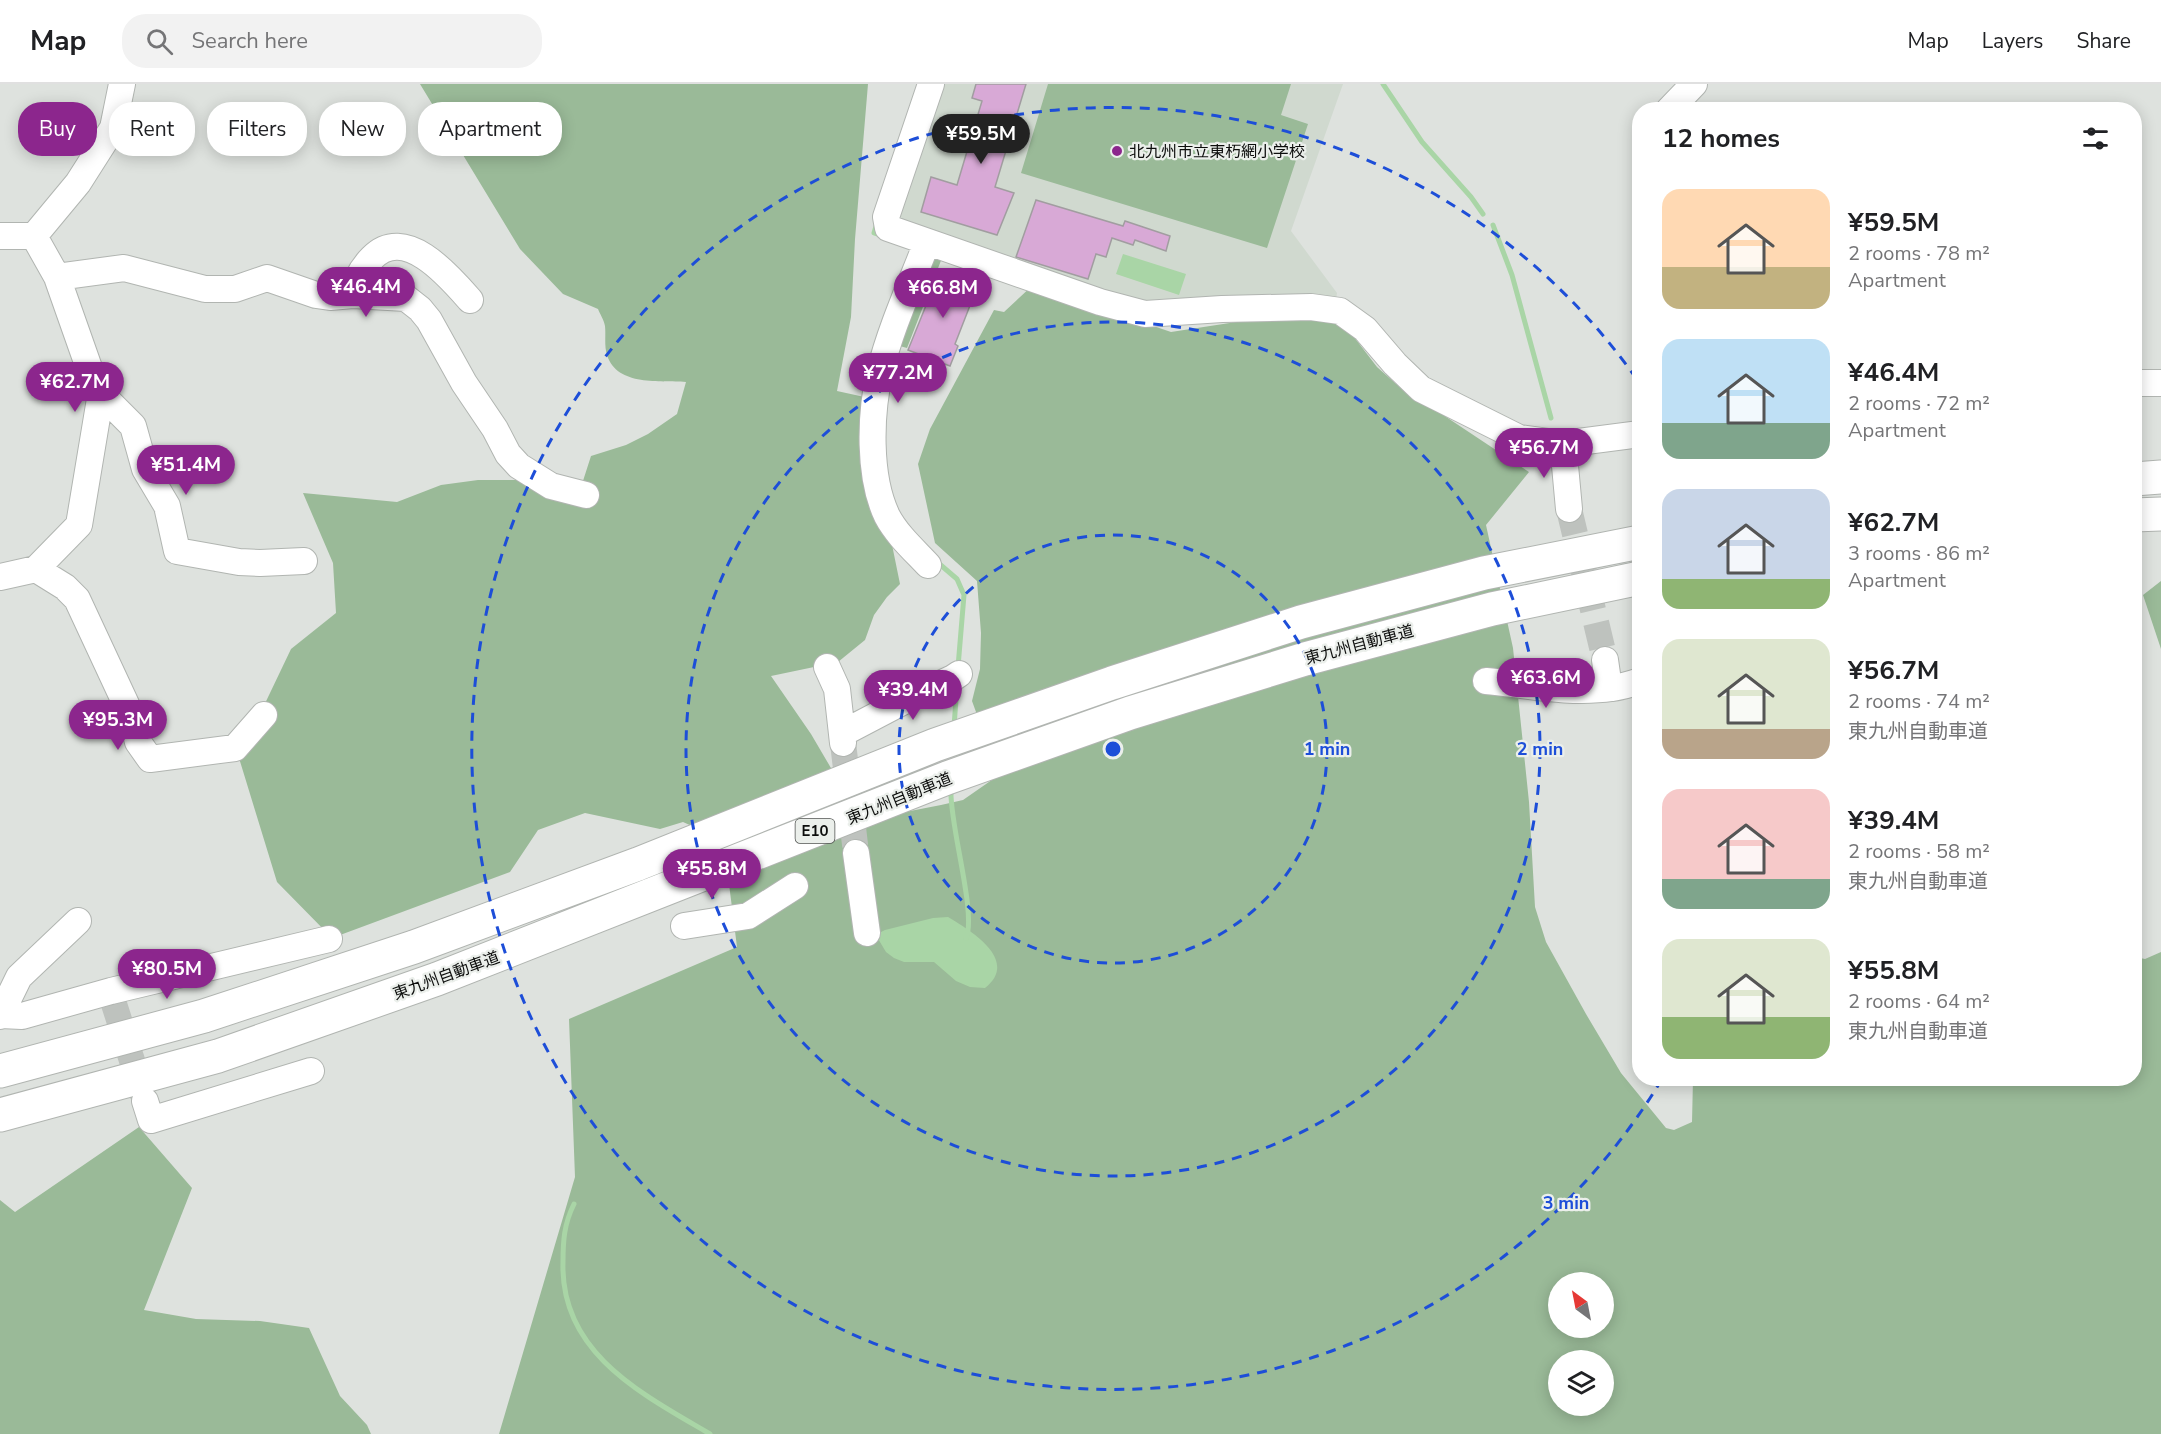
<!DOCTYPE html>
<html lang="en">
<head>
<meta charset="utf-8">
<style>
  :root { --surface:#fff; --page:#f2f2f2; --text:#202124; --muted:#757577; --line:#e0e0e0; --accent:#8c268d }
  body { margin:0; font-family:"Nunito Sans","Noto Sans JP",sans-serif; background:var(--page); color:var(--text); height:100vh; display:flex; flex-direction:column; font-size:22px; white-space:nowrap }
  * { box-sizing:border-box; margin:0 }
  p { font-size:20px; color:var(--muted) }
  .icon { flex:none; width:33px; height:33px; fill:none; stroke:currentColor; stroke-width:2; stroke-linecap:round; stroke-linejoin:round }
  .map { position:relative; flex:1; overflow:hidden }
  .side { position:absolute; left:1632px; top:18px; width:510px; height:984px; display:flex; flex-direction:column; background:var(--surface); border-radius:24px; box-shadow:0 3px 15px #0003 }
  .side>* { flex:none }
  .top-card { position:absolute; left:18px; top:18px; width:570px; height:54px; display:flex; gap:12px }
  .needle { width:39px; rotate:328deg }
  .controls { position:absolute; left:1548px; top:1188px; display:grid; gap:12px }
  .controls a { display:grid; place-items:center; width:66px; height:66px; border-radius:50%; background:var(--surface); box-shadow:0 3px 15px #0003; font-size:30px }
  .price { position:absolute; translate:-50% -51px; padding:0 14px; border-radius:21px; background:var(--accent); color:#fff; font-size:20px; line-height:39px; filter:drop-shadow(0 2px 3px #0008) }
  .price::after { content:''; position:absolute; left:50%; top:36px; width:18px; height:14px; margin-left:-9px; background:inherit; clip-path:polygon(0 0,100% 0,50% 100%) }
  .price.current { background:#222; color:#fff }
  ul { padding:0; list-style:none }
  li { display:flex; align-items:center; gap:18px; height:150px; padding:0 30px }
  li span { display:grid; place-items:center; flex:none; width:168px; height:120px; border-radius:18px; color:#555 }
  li>.icon { margin-inline-start:auto }
  span .icon { width:72px; height:72px; fill:#fffc; stroke-width:1 }
  li b { font-size:26px }
  h2 { display:flex; justify-content:space-between; align-items:center; height:72px; padding:0 30px; font-size:26px }
  .chip { padding:0 21px; border-radius:24px; background:var(--surface); box-shadow:0 3px 15px #0003; font-size:21px; line-height:54px }
  .chip.current { background:var(--accent); color:#fff }
  header { display:flex; align-items:center; gap:36px; box-sizing:border-box; height:84px; padding:0 30px; background:var(--surface); border-bottom:2px solid var(--line) }
  header strong { font-size:28px }
  nav { display:flex; gap:33px; margin-inline-start:auto; font-size:21px }
  .search { width:420px; height:54px; background:var(--page); display:flex; align-items:center; gap:15px; box-sizing:border-box; padding:0 21px; border-radius:24px; color:var(--muted); font-size:22px }
  .map>svg:first-child { display:block }
  .built { fill:#d0d9cf }
  .green { fill:#9aba98; fill-rule:evenodd }
  .water { fill:#a9d5a6 }
  .lines { fill:none; stroke-linecap:round; stroke-linejoin:round }
  .stream { stroke:#a9d5a6; stroke-width:5 }
  .building { fill:#d8a9d6; stroke:#a19da0; stroke-width:1.5 }
  .minor-tunnel { stroke:#bec2be; stroke-width:26; stroke-dasharray:26 13; stroke-linecap:butt }
  .minor-casing { stroke:#b1b5b1; stroke-width:28 }
  .highway-casing { stroke:#b1b5b1; stroke-width:35 }
  .minor { stroke:#fff; stroke-width:26 }
  .highway { stroke:#fff; stroke-width:33 }
  .ring { fill:none; stroke:#1d4ed8; stroke-width:3; stroke-dasharray:10 8 }
  .poi-dot { fill:#8c268d; stroke:#ebefeb; stroke-width:2 }
  .labels { text-anchor:middle; stroke-width:4.5; stroke-linejoin:round; paint-order:stroke }
  .shield { fill:#ebefeb; stroke:#4f514f; stroke-width:1.5 }
  .shield-label { font-size:15px; font-weight:bold; fill:#0c0d0c }
  .poi-label { font-size:16px; fill:#0c0d0c; stroke:#ebefeb; text-anchor:start }
  .street-label { font-size:16px; fill:#0c0d0c; stroke:#ebefeb }
  .centre { fill:#1d4ed8; stroke:#ebefeb; stroke-width:3 }
  .ring-label { font-size:18px; text-anchor:middle; font-weight:bold; fill:#1d4ed8; stroke:#ebefeb; stroke-width:4.5; stroke-linejoin:round; paint-order:stroke }
</style>
</head>
<body>
<header>
<strong>Map</strong>
<div class="search"><svg class="icon" aria-label="search" viewBox="0 0 24 24"><circle cx="10" cy="10" r="6"/><path d="M15 15l6 6"/></svg>Search here</div>
<nav><a>Map</a><a>Layers</a><a>Share</a></nav>
</header>
<div class="map">
<svg width="2161" height="1350" viewBox="0 0 2161 1350">
  <rect width="100%" height="100%" fill="#dee2de"/>
  <path class="built" d="M 938,0 L 1343,0 L 1291,147 L 1337,209 L 1335,222 L 1172,234 L 897,140 Z"/>
  <path class="green" d="M 420,0 L 868,0 L 855,155 L 851,233 L 837,307 L 869,314 L 889,446 L 900,500 L 887,513 L 874,531 L 865,556 L 838,578 L 771,592 L 811,650 L 838,696 L 851,709 L 873,723 L 900,729 L 941,721 L 963,716 L 999,691 L 972,617 L 980,585 L 981,549 L 977,497 L 935,459 L 918,380 L 930,345 L 994,226 L 1004,228 L 1033,201 L 1171,248 L 1282,231 L 1336,239 L 1354,253 L 1377,283 L 1395,299 L 1529,388 L 1486,441 L 1513,564 L 1529,718 L 1535,823 L 1546,858 L 1586,930 L 1621,989 L 1666,1044 L 1674,1046 L 1692,1038 L 1693,995 L 2134,994 L 2135,873 L 2145,875 L 2161,868 L 2161,1350 L 499,1350 L 575,1093 L 569,935 L 737,863 L 729,800 L 716,768 L 703,747 L 683,738 L 660,745 L 585,729 L 538,746 L 510,788 L 332,854 L 277,798 L 239,674 L 291,565 L 336,529 L 333,479 L 303,409 L 397,418 L 441,401 L 478,396 L 520,396 L 582,400 L 591,372 L 626,361 L 648,350 L 677,330 L 686,298 C 661,296 617,303 607,271 C 604,262 606,251 605,242 C 604,236 600,230 598,225 L 563,210 L 520,165 ZM 1558,1198 L 1604,1198 L 1604,1244 L 1558,1244 ZM 1558,1276 L 1604,1276 L 1604,1322 L 1558,1322 Z
    M 1048,0 L 1291,0 L 1281,31 L 1308,40 L 1267,164 L 1021,89 Z
    M 932,171 L 942,174 L 907,264 L 896,261 Z
    M 2161,497 L 2161,565 L 2143,511 Z
    M 139,1043 L 192,1104 L 144,1226 L 196,1235 L 260,1237 L 309,1244 L 340,1312 L 367,1341 L 371,1350 L 0,1350 L 0,1116 L 15,1128 Z"/>
  <path class="water" d="M 1123,170 L 1186,190 L 1179,211 L 1116,190 Z
    M 948,833 C 971,847 1020,876 985,904 L 970,903 L 956,897 L 934,878 L 904,878 L 894,874 L 886,868 L 877,853 L 879,849 L 885,846 L 933,834 Z"/>
  <g class="lines">
    <path class="stream" d="M 1383,0 L 1422,58 L 1471,113 L 1483,130
      M 877,139 L 874,149 L 883,152
      M 1493,141 L 1512,191 L 1551,334
      M 936,477 L 957,495 L 964,511 L 958,583
      M 954,643 L 957,601
      M 951,706 C 949,739 977,830 966,854
      M 574,1120 C 564,1140 563,1157 563,1178 C 560,1269 642,1310 710,1350"/>
  </g>
  <path class="building" d="M 976,0 L 1026,0 L 995,103 L 1014,109 L 997,151 L 921,128 L 931,93 L 957,101 L 982,17 L 972,14 Z
    M 1036,116 L 1123,142 L 1125,137 L 1170,152 L 1166,167 L 1135,156 L 1133,161 L 1112,154 L 1106,173 L 1096,170 L 1088,195 L 1016,173 Z
    M 940,187 L 978,201 L 955,260 L 958,262 L 950,282 L 908,266 Z"/>
  <g class="lines">
    <path class="minor-tunnel" d="M 1569,425 L 1605,576
      M 843,659 L 856,769
      M 114,920 L 143,1011"/>
    <g class="minor-casing">
      <path id="minor" d="M 931,0 L 886,133 L 888,144 L 1100,218 L 1145,230 L 1222,225 L 1311,223 L 1340,227 L 1365,245 L 1395,280 L 1421,305 L 1519,354 L 1563,360 L 1640,350
        M 1669,26 L 1694,0
        M 0,152 L 34,152 L 78,99 L 113,44 L 122,0
        M 927,158 C 911,200 891,243 880,287 C 870,330 868,392 887,432 C 897,451 914,466 928,481
        M 57,193 L 124,184 L 205,205 L 235,205 L 267,194 L 316,211 L 330,213 L 353,211 L 406,214 L 420,225 L 429,236 L 464,299 L 495,345 L 508,370 L 519,382 L 551,402 L 586,411
        M 353,211 C 355,197 362,184 372,174 C 405,140 449,192 470,216
        M 2134,299 L 2161,299
        M 96,305 L 133,342 L 145,385 L 167,422 L 177,467 L 239,478 L 260,479 L 304,477
        M 1563,360 L 1569,425
        M 36,485 L 65,503 L 77,515 L 131,631 L 138,658 L 150,675 L 235,664 L 264,631
        M 0,493 L 36,485 L 79,441 L 100,315 L 57,193 L 34,152
        M 1605,576 L 1609,604
        M 827,583 L 837,605 L 843,659
        M 1486,597 C 1527,601 1571,610 1612,604 C 1621,603 1631,600 1640,597
        M 843,649 L 904,617 L 953,594 L 959,590
        M 856,769 L 867,849
        M 684,842 L 748,832 L 795,802
        M 0,931 L 22,932 L 111,907 L 329,855
        M 0,932 L 19,893 L 78,837
        M 145,1017 L 151,1036 L 311,987"/>
    </g>
    <g class="highway-casing">
      <path id="highway" d="M 2134,395 L 2161,393
        M 2134,431 L 2161,430
        M 0,987 L 204,932 L 414,863 L 638,780 L 935,661 L 1112,599 L 1301,538 L 1484,489 L 1640,458
        M 0,1031 L 218,972 L 437,895 L 947,694 L 1130,629 L 1305,575 L 1492,525 L 1640,494"/>
    </g>
    <use href="#minor" class="minor"/>
    <use href="#highway" class="highway"/>
  </g>
  <g class="ring">
    <circle cx="1113" cy="665" r="214"/>
    <circle cx="1113" cy="665" r="427"/>
    <path d="M1662 995A641 641 0 1 1 1638 297"/>
  </g>
  <circle class="poi-dot" cx="1117" cy="67" r="6"/>
  <g class="labels">
    <rect class="shield" x="795.5" y="735" width="39" height="24" rx="4.5"/>
    <g class="shield-label">
      <text x="815" y="752">E10</text>
    </g>
    <g class="poi-label">
      <text x="1129" y="73">北九州市立東朽網小学校</text>
    </g>
    <g class="street-label">
      <text transform="translate(1359 560) rotate(-15)" y="6">東九州自動車道</text>
      <text transform="translate(899 714) rotate(-22)" y="6">東九州自動車道</text>
      <text transform="translate(446 891) rotate(-20)" y="6">東九州自動車道</text>
    </g>
  </g>
  <circle cx="1113" cy="665" r="9" class="centre"/>
  <g class="ring-label">
    <text x="1327" y="671">1 min</text>
    <text x="1540" y="671">2 min</text>
    <text x="1566" y="1125">3 min</text>
  </g>
</svg>
<div class="controls">
<a><svg class="needle" viewBox="-14 -14 28 28"><path d="M0-13l5 13h-10z" fill="#e53935"/><path d="M0 13l5-13h-10z" fill="#757577"/></svg></a>
<a><svg class="icon" aria-label="layers" viewBox="0 0 24 24"><path d="M12 4l9 5-9 5-9-5zM3 14l9 5 9-5"/></svg></a>
</div>
<b class="price current" style="left:981px;top:81px">¥59.5M</b>
<b class="price" style="left:366px;top:234px">¥46.4M</b>
<b class="price" style="left:943px;top:235px">¥66.8M</b>
<b class="price" style="left:898px;top:320px">¥77.2M</b>
<b class="price" style="left:75px;top:329px">¥62.7M</b>
<b class="price" style="left:1544px;top:395px">¥56.7M</b>
<b class="price" style="left:186px;top:412px">¥51.4M</b>
<b class="price" style="left:1546px;top:625px">¥63.6M</b>
<b class="price" style="left:913px;top:637px">¥39.4M</b>
<b class="price" style="left:118px;top:667px">¥95.3M</b>
<b class="price" style="left:712px;top:816px">¥55.8M</b>
<b class="price" style="left:167px;top:916px">¥80.5M</b>
<div class="top-card">
<a class="chip current">Buy</a>
<a class="chip">Rent</a>
<a class="chip">Filters</a>
<a class="chip">New</a>
<a class="chip">Apartment</a>
</div>
<section class="side">
<h2>12 homes<svg class="icon" aria-label="filters" viewBox="0 0 24 24"><path d="M4 7h16M4 17h16"/><circle cx="9" cy="7" r="2"/><circle cx="15" cy="17" r="2"/></svg></h2>
<ul>
<li><span style="background:linear-gradient(#ffd9b3 65%,#c2b280 0)"><svg class="icon" aria-label="home" viewBox="0 0 24 24"><path d="M3 11l9-7 9 7M6 9v11h12V9"/></svg></span><div><b>¥59.5M</b><p>2 rooms · 78 m²</p><p>Apartment</p></div></li>
<li><span style="background:linear-gradient(#bfe0f5 70%,#7fa58c 0)"><svg class="icon" aria-label="home" viewBox="0 0 24 24"><path d="M3 11l9-7 9 7M6 9v11h12V9"/></svg></span><div><b>¥46.4M</b><p>2 rooms · 72 m²</p><p>Apartment</p></div></li>
<li><span style="background:linear-gradient(#c9d6e8 75%,#8fb573 0)"><svg class="icon" aria-label="home" viewBox="0 0 24 24"><path d="M3 11l9-7 9 7M6 9v11h12V9"/></svg></span><div><b>¥62.7M</b><p>3 rooms · 86 m²</p><p>Apartment</p></div></li>
<li><span style="background:linear-gradient(#dfe7d0 75%,#b9a48a 0)"><svg class="icon" aria-label="home" viewBox="0 0 24 24"><path d="M3 11l9-7 9 7M6 9v11h12V9"/></svg></span><div><b>¥56.7M</b><p>2 rooms · 74 m²</p><p>東九州自動車道</p></div></li>
<li><span style="background:linear-gradient(#f6c9c9 75%,#7fa58c 0)"><svg class="icon" aria-label="home" viewBox="0 0 24 24"><path d="M3 11l9-7 9 7M6 9v11h12V9"/></svg></span><div><b>¥39.4M</b><p>2 rooms · 58 m²</p><p>東九州自動車道</p></div></li>
<li><span style="background:linear-gradient(#dfe7d0 65%,#8fb573 0)"><svg class="icon" aria-label="home" viewBox="0 0 24 24"><path d="M3 11l9-7 9 7M6 9v11h12V9"/></svg></span><div><b>¥55.8M</b><p>2 rooms · 64 m²</p><p>東九州自動車道</p></div></li>
</ul>
</section>
</div>
</body>
</html>
